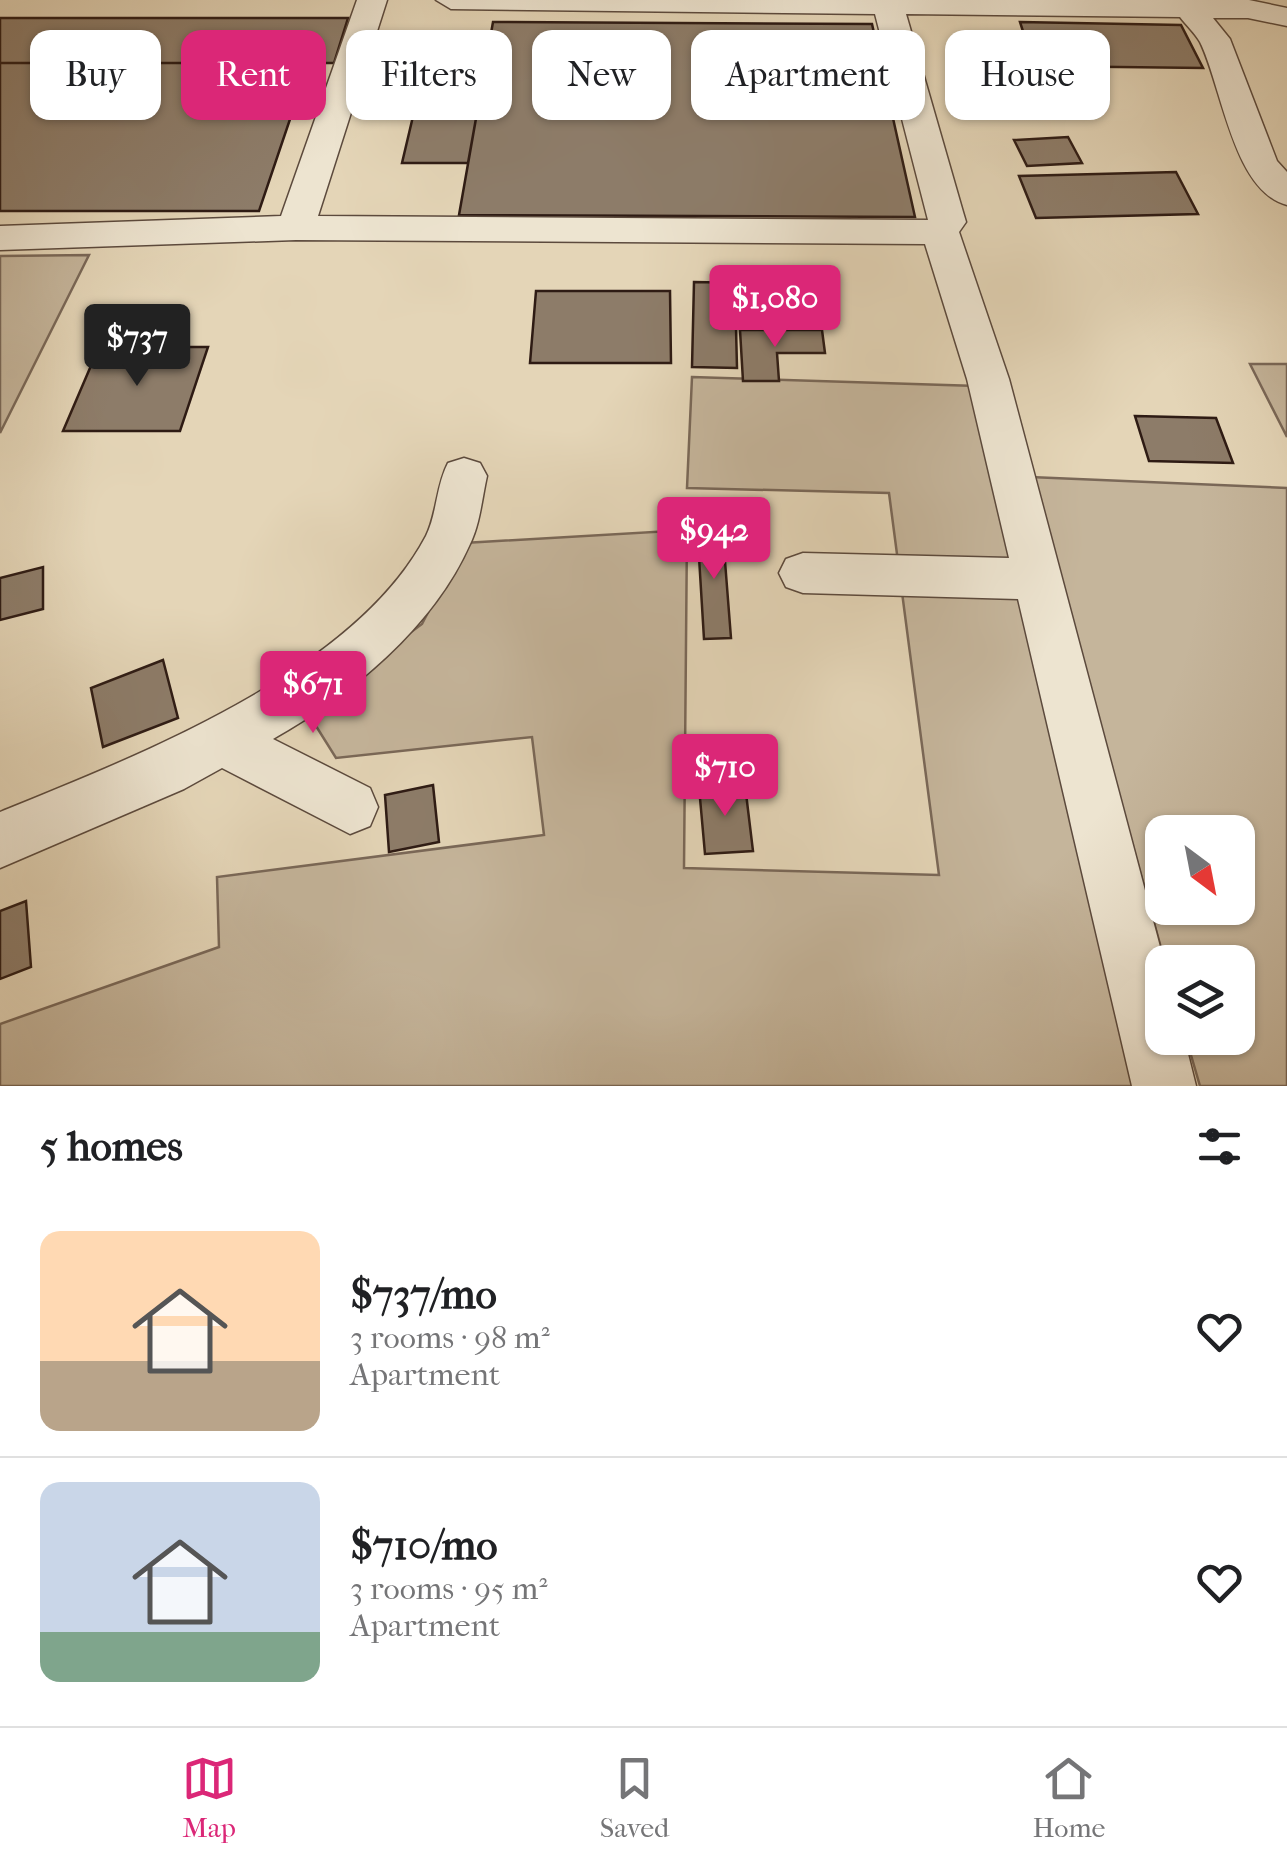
<!DOCTYPE html>
<html lang="en">
<head>
<meta charset="utf-8">
<style>
  :root { --surface:#fff; --page:#f6f6f6; --text:#202124; --muted:#757577; --line:#e0e0e0; --accent:#db2777 }
  body { margin:0; font-family:"IM FELL French Canon",serif; background:var(--page); color:var(--text); height:100vh; display:flex; flex-direction:column; font-size:38px; white-space:nowrap }
  * { box-sizing:border-box; margin:0 }
  p { font-size:32px; color:var(--muted) }
  .icon { flex:none; width:55px; height:55px; fill:none; stroke:currentColor; stroke-width:2; stroke-linecap:round; stroke-linejoin:round }
  .map { position:relative; height:1086px; overflow:hidden }
  .details { display:flex; flex-direction:column; background:var(--surface); flex:1 }
  .details>* { flex:none }
  .guide { position:absolute; left:30px; top:30px; width:1228px; height:90px; display:flex; gap:20px }
  .needle { width:65px; rotate:148deg }
  .buttons { position:absolute; left:1145px; top:815px; display:grid; gap:20px }
  .buttons a { display:grid; place-items:center; width:110px; height:110px; border-radius:20px; background:var(--surface); box-shadow:0 2px 8px #0004; font-size:50px }
  .price { position:absolute; translate:-50% -85px; padding:0 22px; border-radius:10px; background:var(--accent); color:#fff; font-size:32px; line-height:65px; filter:drop-shadow(0 2px 5px #0008) }
  .price::after { content:''; position:absolute; left:50%; top:60px; width:30px; height:22px; margin-left:-15px; background:inherit; clip-path:polygon(0 0,100% 0,50% 100%) }
  .price.selected { background:#222; color:#fff }
  ul { padding:0; list-style:none }
  li { display:flex; align-items:center; gap:30px; height:250px; padding:0 40px }
  li+li { border-top:2px solid var(--line) }
  li span { display:grid; place-items:center; flex:none; width:280px; height:200px; border-radius:20px; color:#555 }
  li>.icon { margin-inline-start:auto }
  span .icon { width:120px; height:120px; fill:#fffc; stroke-width:1 }
  li b { font-size:42px }
  h2 { display:flex; justify-content:space-between; align-items:center; height:120px; padding:0 40px; font-size:42px }
  .tag { padding:0 35px; border-radius:20px; background:var(--surface); box-shadow:0 2px 8px #0004; font-size:35px; line-height:90px }
  .tag.selected { background:var(--accent); color:#fff }
  .tabs { display:flex; justify-content:space-around; align-items:center; height:140px; border-top:2px solid var(--line); background:var(--surface); font-size:28px; color:var(--muted) }
  .tabs a { display:grid; justify-items:center; gap:5px }
  .tabs .selected { color:var(--accent) }
  .map>svg:first-child { display:block }
  .green { fill:#c5b59b; stroke:#7a6858; stroke-width:2.5; fill-rule:evenodd }
  .building { fill:#8d7c69; stroke:#2e1b14; stroke-width:2.5 }
  .lines { fill:none; stroke-linecap:round; stroke-linejoin:round }
  .minor-casing { stroke:#5c4a3d; stroke-width:3 }
  .minor { fill:#ede4d0; fill-rule:evenodd }
</style>
</head>
<body>
<div class="map">
<svg width="1287" height="1086" viewBox="0 0 1287 1086">
  <rect width="100%" height="100%" fill="#e4d5b7"/>
  <filter id="stains"><feTurbulence type="fractalNoise" baseFrequency=".002" numOctaves="4"/><feColorMatrix values="0 0 0 0 .2 0 0 0 0 .09 0 0 0 0 .02 0 0 0 .5 -.17"/></filter>
  <radialGradient id="worn" r=".72"><stop offset=".6" stop-color="#630" stop-opacity="0"/><stop offset="1" stop-color="#630" stop-opacity=".3"/></radialGradient>
  <path class="green" d="M 89,255 L 0,433 L 0,256 Z
    M 1250,364 L 1287,364 L 1287,437 Z
    M 692,377 L 977,386 L 1149,1086 L 0,1086 L 0,1024 L 219,947 L 217,877 L 544,835 L 532,737 L 336,758 L 306,710 L 422,624 L 464,543 L 687,530 L 684,868 L 939,875 L 889,493 L 687,488 Z
    M 1030,477 L 1287,488 L 1287,1086 L 1200,1086 L 1186,1038 L 1238,1038 L 1238,962 L 1165,962 ZM 1162,832 L 1238,832 L 1238,908 L 1162,908 Z"/>
  <path class="building" d="M 0,18 L 348,18 L 334,63 L 0,63 Z
    M 493,22 L 872,24 L 915,217 L 459,215 Z
    M 1020,22 L 1181,25 L 1203,68 L 1034,66 Z
    M 427,57 L 487,57 L 468,163 L 402,163 Z
    M 0,63 L 309,63 L 259,211 L 0,211 Z
    M 1068,137 L 1082,163 L 1027,166 L 1014,140 Z
    M 1176,172 L 1198,214 L 1036,218 L 1019,176 Z
    M 694,282 L 747,283 L 748,328 L 736,328 L 737,368 L 692,367 Z
    M 536,291 L 670,291 L 671,363 L 530,363 Z
    M 740,330 L 822,330 L 825,353 L 777,353 L 779,381 L 743,381 Z
    M 99,347 L 208,347 L 180,431 L 63,431 Z
    M 1135,416 L 1216,418 L 1233,463 L 1149,461 Z
    M 722,523 L 731,638 L 704,639 L 697,524 Z
    M 43,567 L 43,609 L 0,620 L 0,578 Z
    M 163,660 L 178,718 L 103,747 L 91,688 Z
    M 433,785 L 439,842 L 389,852 L 385,795 Z
    M 745,785 L 753,851 L 705,854 L 699,787 Z
    M 26,901 L 31,967 L 0,979 L 0,911 Z"/>
  <g class="lines">
    <g class="minor-casing">
      <path id="minor" d="M 357,0 L 387,0 L 318,216 L 928,220 L 875,14 L 451,9 L 436,0 L 1249,0 L 1287,8 L 1287,26 L 1248,18 L 1213,18 L 1230,39 L 1277,161 L 1287,172 L 1287,205 C 1233,191 1222,86 1200,42 C 1195,33 1186,25 1180,17 L 906,14 L 963,212 L 966,222 L 959,232 L 1009,379 L 1164,962 L 1162,1038 L 1184,1038 L 1196,1086 L 1132,1086 L 1018,599 L 803,593 L 786,587 L 779,573 L 786,559 L 803,553 L 1009,558 L 967,379 L 925,244 L 296,240 L 0,250 L 0,226 L 281,216 Z
        M 464,458 L 480,463 L 487,476 C 482,498 480,524 470,544 C 433,628 351,695 273,739 L 370,788 L 378,807 L 370,826 L 350,834 L 222,768 L 184,789 L 0,868 L 0,812 C 137,756 354,673 426,536 C 437,514 436,486 448,463 Z"/>
    </g>
    <use href="#minor" class="minor"/>
  </g>
  <rect width="100%" height="100%" filter="url(#stains)"/>
  <rect width="100%" height="100%" fill="url(#worn)"/>
</svg>
<div class="buttons">
<a><svg class="needle" viewBox="-14 -14 28 28"><path d="M0-13l5 13h-10z" fill="#e53935"/><path d="M0 13l5-13h-10z" fill="#757577"/></svg></a>
<a><svg class="icon" aria-label="layers" viewBox="0 0 24 24"><path d="M12 4l9 5-9 5-9-5zM3 14l9 5 9-5"/></svg></a>
</div>
<b class="price" style="left:775px;top:350px">$1,080</b>
<b class="price selected" style="left:137px;top:389px">$737</b>
<b class="price" style="left:714px;top:582px">$942</b>
<b class="price" style="left:313px;top:736px">$671</b>
<b class="price" style="left:725px;top:819px">$710</b>
<div class="guide">
<a class="tag">Buy</a>
<a class="tag selected">Rent</a>
<a class="tag">Filters</a>
<a class="tag">New</a>
<a class="tag">Apartment</a>
<a class="tag">House</a>
</div>
</div>
<section class="details">
<h2>5 homes<svg class="icon" aria-label="filters" viewBox="0 0 24 24"><path d="M4 7h16M4 17h16"/><circle cx="9" cy="7" r="2"/><circle cx="15" cy="17" r="2"/></svg></h2>
<ul>
<li><span style="background:linear-gradient(#ffd9b3 65%,#b9a48a 0)"><svg class="icon" aria-label="home" viewBox="0 0 24 24"><path d="M3 11l9-7 9 7M6 9v11h12V9"/></svg></span><div><b>$737/mo</b><p>3 rooms · 98 m²</p><p>Apartment</p></div><svg class="icon" aria-label="heart" viewBox="0 0 24 24"><path d="M12 20l-8-8c-3-5 5-10 8-4 3-6 11-1 8 4z"/></svg></li>
<li><span style="background:linear-gradient(#c9d6e8 75%,#7fa58c 0)"><svg class="icon" aria-label="home" viewBox="0 0 24 24"><path d="M3 11l9-7 9 7M6 9v11h12V9"/></svg></span><div><b>$710/mo</b><p>3 rooms · 95 m²</p><p>Apartment</p></div><svg class="icon" aria-label="heart" viewBox="0 0 24 24"><path d="M12 20l-8-8c-3-5 5-10 8-4 3-6 11-1 8 4z"/></svg></li>
</ul>
</section>
<nav class="tabs">
<a class="selected"><svg class="icon" aria-label="map" viewBox="0 0 24 24"><path d="M3 6l6-2 6 2 6-2v14l-6 2-6-2-6 2zM9 4v14M15 6v14"/></svg>Map</a>
<a><svg class="icon" aria-label="saved" viewBox="0 0 24 24"><path d="M7 4h10v16l-5-4-5 4z"/></svg>Saved</a>
<a><svg class="icon" aria-label="home" viewBox="0 0 24 24"><path d="M3 11l9-7 9 7M6 9v11h12V9"/></svg>Home</a>
</nav>
</body>
</html>
